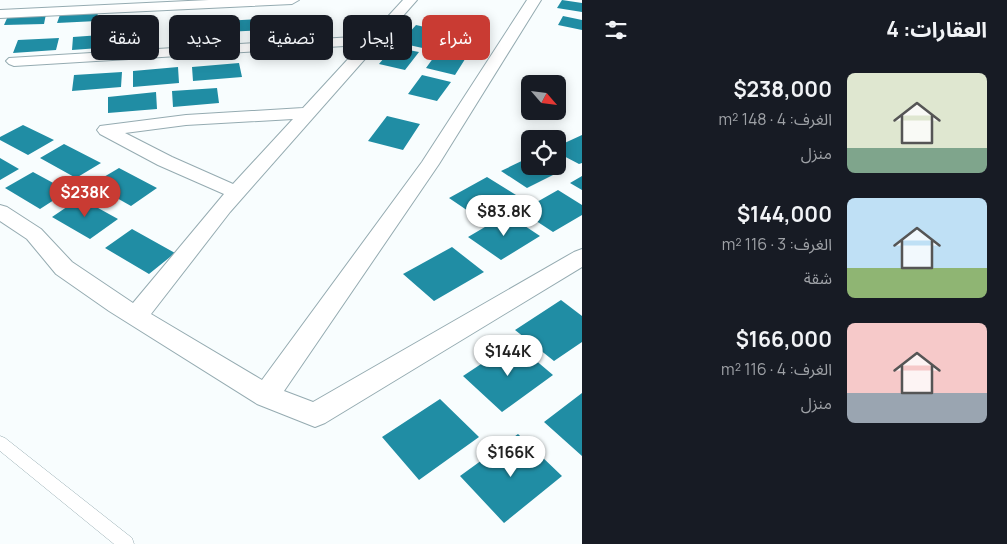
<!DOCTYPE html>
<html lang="ar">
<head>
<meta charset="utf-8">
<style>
  :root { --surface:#171b24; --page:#20242c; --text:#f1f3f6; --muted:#9ea1a6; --accent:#c93b33 }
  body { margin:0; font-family:Manrope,"Noto Sans Arabic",sans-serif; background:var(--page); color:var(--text); direction:rtl; height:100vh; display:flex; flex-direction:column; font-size:19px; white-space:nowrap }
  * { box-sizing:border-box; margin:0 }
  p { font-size:16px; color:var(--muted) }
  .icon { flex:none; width:28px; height:28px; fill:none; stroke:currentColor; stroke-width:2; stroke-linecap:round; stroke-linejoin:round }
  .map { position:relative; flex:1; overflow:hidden; direction:ltr }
  .details { display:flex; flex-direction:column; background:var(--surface); width:425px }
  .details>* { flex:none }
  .top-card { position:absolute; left:15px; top:15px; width:475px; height:45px; direction:rtl; display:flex; gap:10px }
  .needle { width:32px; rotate:118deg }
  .tools { position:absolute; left:521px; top:75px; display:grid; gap:10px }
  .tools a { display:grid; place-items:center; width:45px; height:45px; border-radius:8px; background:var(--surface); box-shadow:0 2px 12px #0003; font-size:25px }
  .price { position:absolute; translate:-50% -42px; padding:0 11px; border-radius:18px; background:#fff; color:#222; font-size:16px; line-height:32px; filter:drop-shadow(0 1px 2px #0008) }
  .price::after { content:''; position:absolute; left:50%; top:30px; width:15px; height:11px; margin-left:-8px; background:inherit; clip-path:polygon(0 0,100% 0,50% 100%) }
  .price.active { background:var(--accent); color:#fff }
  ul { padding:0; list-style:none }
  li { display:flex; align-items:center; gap:15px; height:125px; padding:0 20px }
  li span { display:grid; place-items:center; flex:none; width:140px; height:100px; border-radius:8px; color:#555 }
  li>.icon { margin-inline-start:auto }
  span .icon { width:60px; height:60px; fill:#fffc; stroke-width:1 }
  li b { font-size:21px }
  h2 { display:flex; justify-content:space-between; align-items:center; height:60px; padding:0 20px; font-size:21px }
  .chip { padding:0 18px; border-radius:8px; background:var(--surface); box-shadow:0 2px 12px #0003; font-size:18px; line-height:45px }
  .chip.active { background:var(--accent); color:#fff }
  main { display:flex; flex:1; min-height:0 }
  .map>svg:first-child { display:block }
  .building { fill:#208da4 }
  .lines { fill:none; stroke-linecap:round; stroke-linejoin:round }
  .service-casing { stroke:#95abb1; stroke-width:1 }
  .minor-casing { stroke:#95abb1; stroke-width:2 }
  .service { fill:#fff; fill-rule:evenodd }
  .minor { fill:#fff; fill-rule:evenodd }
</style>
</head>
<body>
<main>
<section class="details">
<h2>العقارات: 4<svg class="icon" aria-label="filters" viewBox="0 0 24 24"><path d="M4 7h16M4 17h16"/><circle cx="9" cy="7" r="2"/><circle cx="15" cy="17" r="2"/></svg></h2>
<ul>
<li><span style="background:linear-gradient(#dfe7d0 75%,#7fa58c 0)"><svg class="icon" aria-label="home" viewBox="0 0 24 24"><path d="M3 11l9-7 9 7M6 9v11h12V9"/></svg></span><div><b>$238,000</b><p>الغرف: 4 · 148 m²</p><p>منزل</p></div></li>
<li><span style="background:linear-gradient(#bfe0f5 70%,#8fb573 0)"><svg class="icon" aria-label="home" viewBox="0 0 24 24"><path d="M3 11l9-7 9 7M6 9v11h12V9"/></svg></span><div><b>$144,000</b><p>الغرف: 3 · 116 m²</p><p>شقة</p></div></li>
<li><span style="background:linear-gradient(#f6c9c9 70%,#9aa5b1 0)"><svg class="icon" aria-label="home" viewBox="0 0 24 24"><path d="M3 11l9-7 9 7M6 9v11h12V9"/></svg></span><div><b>$166,000</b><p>الغرف: 4 · 116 m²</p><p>منزل</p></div></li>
</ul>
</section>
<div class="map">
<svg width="582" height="544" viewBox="0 0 582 544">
  <rect width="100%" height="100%" fill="#f8fdfe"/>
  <path class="building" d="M 562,0 L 582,3 L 582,12 L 557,8 Z
    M 98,11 L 97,21 L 57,23 L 61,12 Z
    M 46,14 L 44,24 L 4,25 L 8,16 Z
    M 563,16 L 582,20 L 582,30 L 558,25 Z
    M 262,19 L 265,30 L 225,32 L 223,21 Z
    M 210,22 L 211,33 L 170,36 L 170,25 Z
    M 416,25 L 442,31 L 427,49 L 400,43 Z
    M 455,26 L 482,32 L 470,49 L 442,42 Z
    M 115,34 L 113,47 L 72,50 L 73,37 Z
    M 59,38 L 56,50 L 13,53 L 18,40 Z
    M 393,47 L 419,52 L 405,70 L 379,64 Z
    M 439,50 L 467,56 L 455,75 L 426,68 Z
    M 239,63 L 242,77 L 193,81 L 192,67 Z
    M 178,67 L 179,83 L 133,87 L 133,71 Z
    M 122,72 L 121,87 L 72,91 L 74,75 Z
    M 422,75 L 451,82 L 437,101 L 408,94 Z
    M 217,88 L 219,103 L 173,107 L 172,91 Z
    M 156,92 L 157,109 L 108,113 L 108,97 Z
    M 387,116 L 420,124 L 403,150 L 368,141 Z
    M 23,125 L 54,140 L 28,155 L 0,140 L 0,137 Z
    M 582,135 L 582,163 L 579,164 L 558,153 L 558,146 Z
    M 64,144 L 101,163 L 76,178 L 40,158 Z
    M 530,157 L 530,166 L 557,166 L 563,170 L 527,188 L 501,171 Z
    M 0,158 L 19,169 L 0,180 Z
    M 119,168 L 157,188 L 131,206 L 92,184 Z
    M 33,172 L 68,191 L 40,209 L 5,188 Z
    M 582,176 L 582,190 L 570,183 Z
    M 487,177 L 516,195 L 477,217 L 449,198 Z
    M 558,190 L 582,205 L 582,215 L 553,232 L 521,211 Z
    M 80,198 L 118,219 L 90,239 L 52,217 Z
    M 507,214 L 540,236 L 501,260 L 468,237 Z
    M 132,229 L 175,253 L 149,274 L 105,248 Z
    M 452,247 L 484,272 L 434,301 L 403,274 Z
    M 561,300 L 582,316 L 582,342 L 554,361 L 515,330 Z
    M 514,342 L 553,375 L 502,412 L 463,376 Z
    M 582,393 L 582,456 L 544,422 Z
    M 440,399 L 479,437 L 419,480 L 382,437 Z
    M 518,434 L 562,476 L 504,523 L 460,476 Z"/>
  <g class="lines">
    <g class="service-casing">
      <path id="service" d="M 0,436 L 5,438 L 132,538 L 134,544 L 114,544 L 0,451 Z"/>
    </g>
    <g class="minor-casing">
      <path id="minor" d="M 209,0 L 299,0 L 292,4 L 0,18 L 0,10 Z
        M 403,0 L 417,0 L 230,212 L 151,314 L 262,380 L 422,162 L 527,0 L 541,0 L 439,164 L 284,391 L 313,402 L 574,252 L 582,249 L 582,267 L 325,423 L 315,427 L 257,404 L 109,311 L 56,274 L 27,239 L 0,221 L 0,205 L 7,207 L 41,229 L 72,262 L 133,303 L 224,194 L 158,165 L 100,134 L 97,130 L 100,126 L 186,115 L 303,108 L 361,45 L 14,66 L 9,64 L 6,61 L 9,58 L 370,36 ZM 293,119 L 233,184 L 172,157 L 125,133 L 186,125 Z"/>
    </g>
    <use href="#service" class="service"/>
    <use href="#minor" class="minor"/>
  </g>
</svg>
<div class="tools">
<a><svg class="needle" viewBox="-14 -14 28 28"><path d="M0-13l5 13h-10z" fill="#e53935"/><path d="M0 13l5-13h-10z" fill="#9ea1a6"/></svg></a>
<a><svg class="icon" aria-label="locate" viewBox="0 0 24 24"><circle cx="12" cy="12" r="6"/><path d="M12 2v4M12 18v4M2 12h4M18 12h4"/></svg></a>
</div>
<b class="price active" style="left:85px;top:218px">$238K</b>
<b class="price" style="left:504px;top:237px">$83.8K</b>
<b class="price" style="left:508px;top:377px">$144K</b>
<b class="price" style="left:511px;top:478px">$166K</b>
<div class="top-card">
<a class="chip active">شراء</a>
<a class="chip">إيجار</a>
<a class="chip">تصفية</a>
<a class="chip">جديد</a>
<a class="chip">شقة</a>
</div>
</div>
</main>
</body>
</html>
